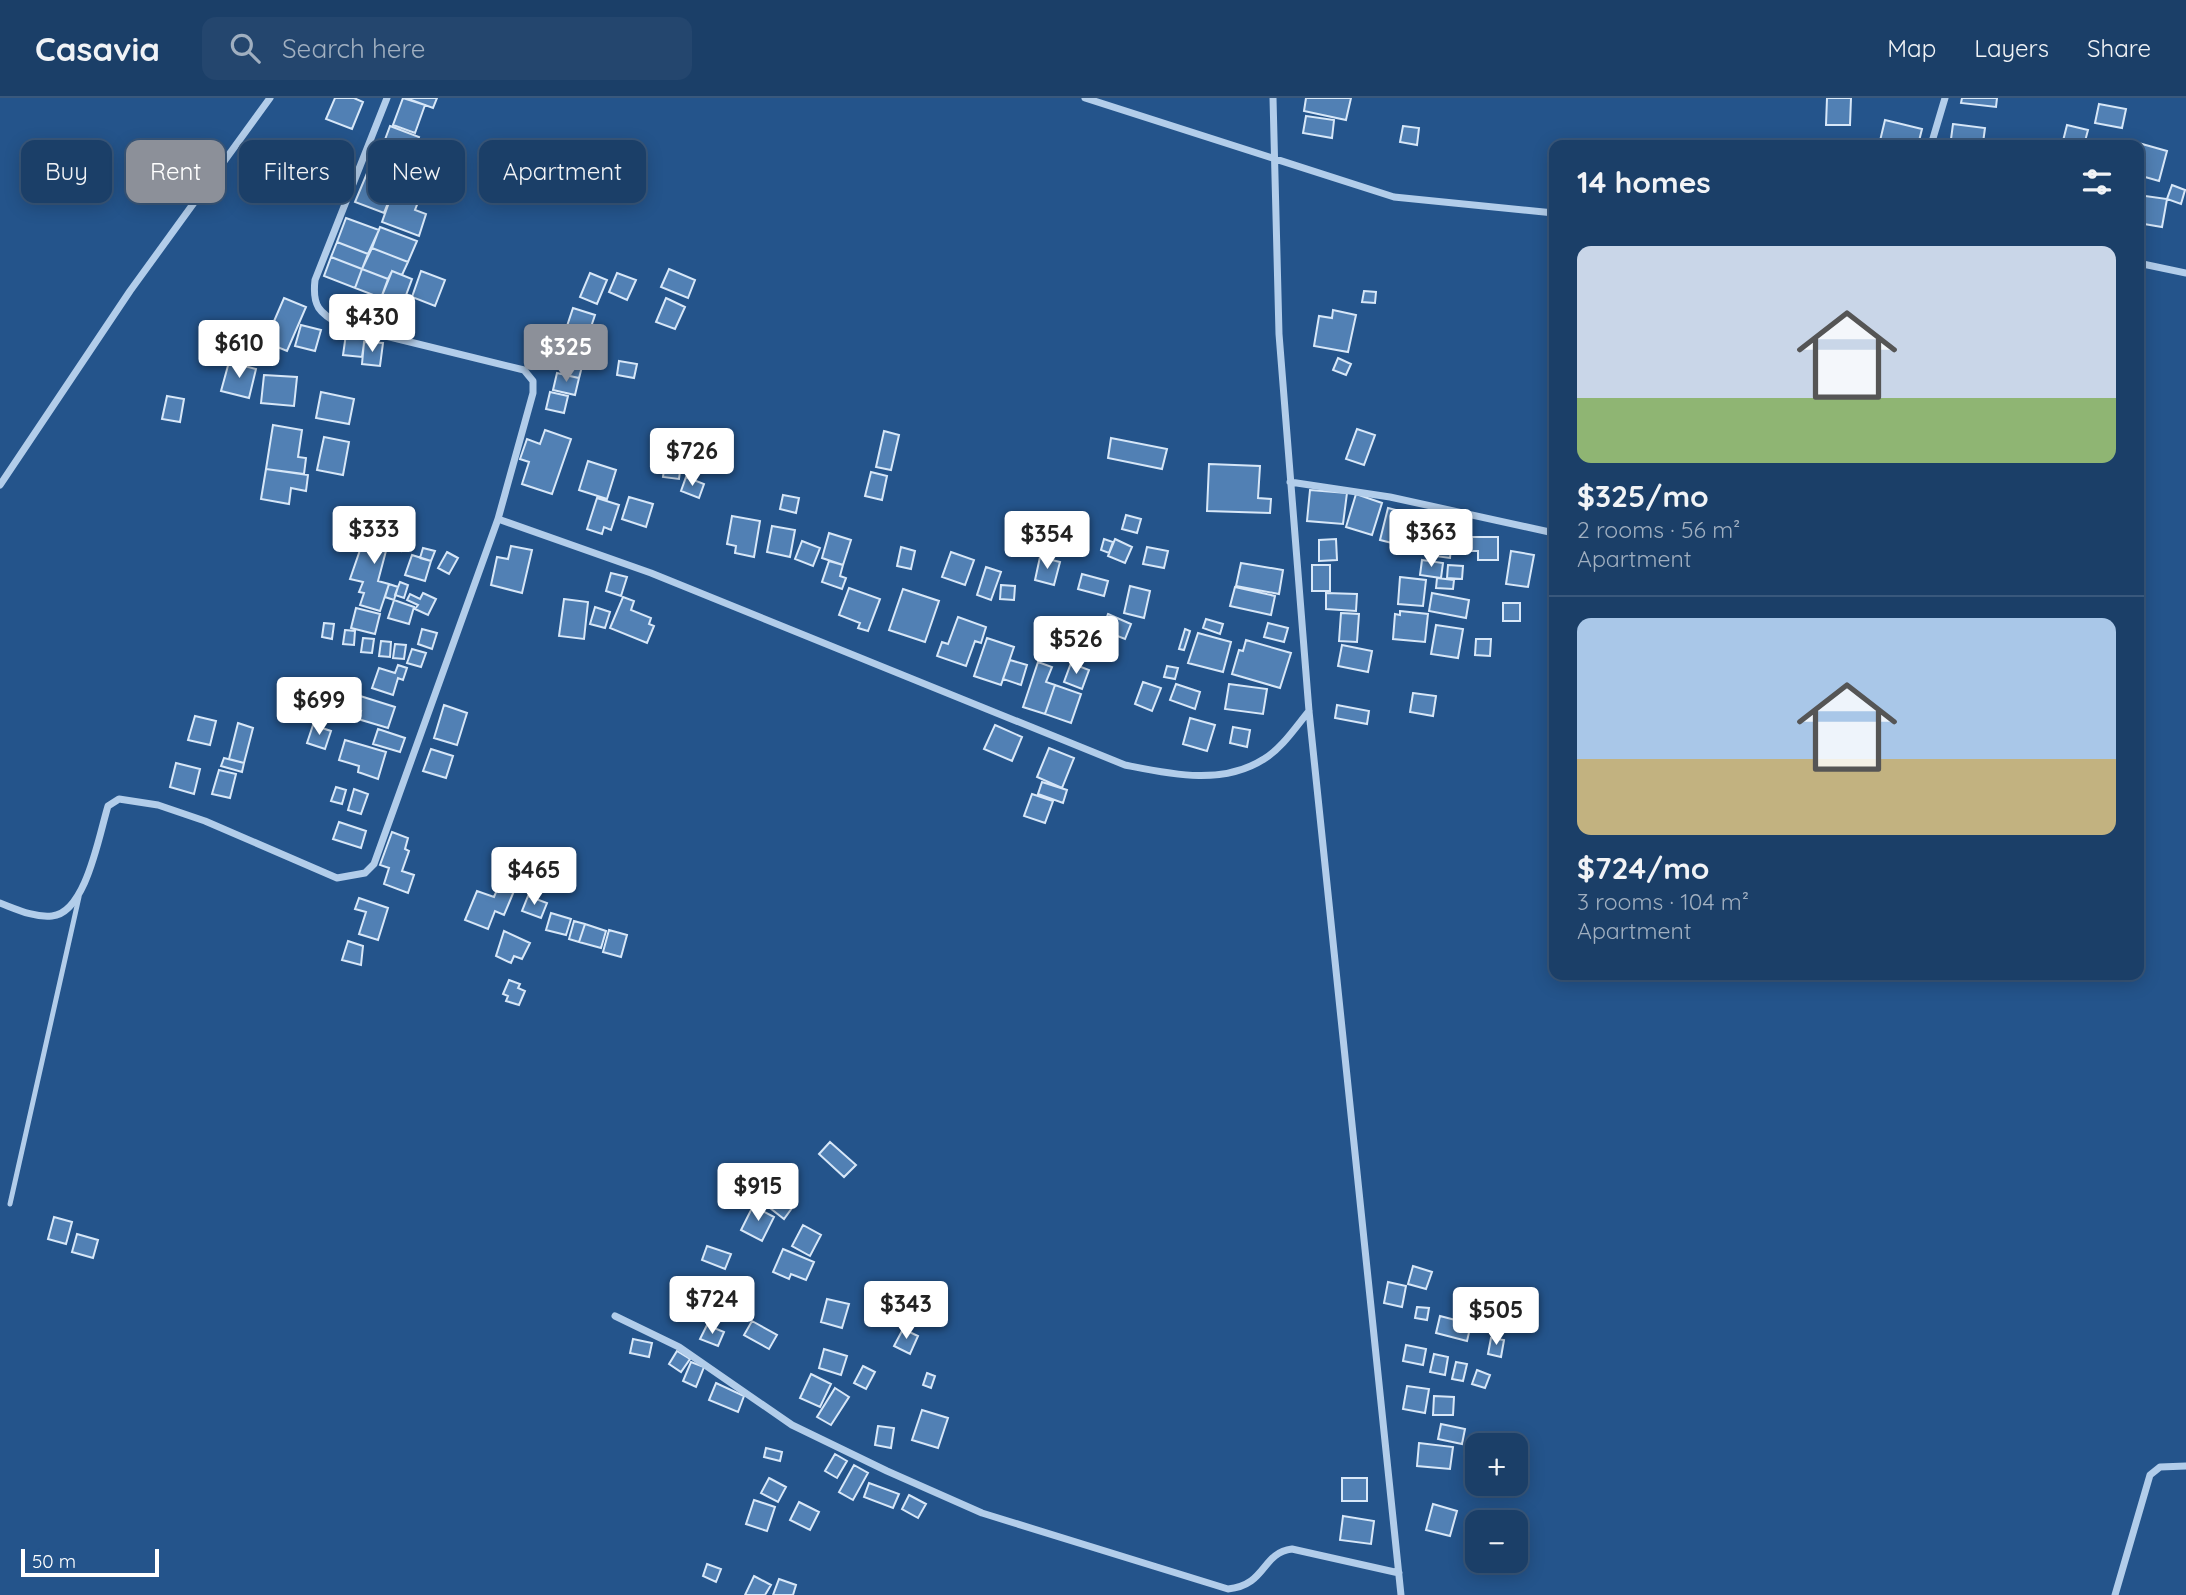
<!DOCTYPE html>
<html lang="en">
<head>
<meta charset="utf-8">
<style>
  :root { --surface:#1b3f68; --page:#24466e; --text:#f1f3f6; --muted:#a0afc0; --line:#39587c; --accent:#8c9099 }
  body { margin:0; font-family:Quicksand,sans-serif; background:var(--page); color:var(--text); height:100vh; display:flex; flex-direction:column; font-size:26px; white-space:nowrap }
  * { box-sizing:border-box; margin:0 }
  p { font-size:23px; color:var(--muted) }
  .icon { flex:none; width:38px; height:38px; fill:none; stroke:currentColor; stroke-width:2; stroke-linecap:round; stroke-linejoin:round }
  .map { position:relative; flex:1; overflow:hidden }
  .side { position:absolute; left:1549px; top:42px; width:595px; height:840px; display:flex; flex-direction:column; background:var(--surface); border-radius:14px; box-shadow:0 4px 18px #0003,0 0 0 2px var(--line) }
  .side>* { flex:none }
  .hud { position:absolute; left:21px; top:42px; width:665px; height:63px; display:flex; gap:14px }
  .fabs { position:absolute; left:1465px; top:1335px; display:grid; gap:14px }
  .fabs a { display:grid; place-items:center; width:63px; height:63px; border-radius:14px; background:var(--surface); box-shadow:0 4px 18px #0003,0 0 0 2px var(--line); font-size:35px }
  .scale { position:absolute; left:21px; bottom:18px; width:138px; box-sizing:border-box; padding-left:7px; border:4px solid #fff; border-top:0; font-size:19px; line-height:24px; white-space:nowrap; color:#fff; -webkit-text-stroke:5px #24548b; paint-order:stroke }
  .price { position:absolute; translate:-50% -60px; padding:0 16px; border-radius:7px; background:#fff; color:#222; font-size:23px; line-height:46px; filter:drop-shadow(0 2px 4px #0008) }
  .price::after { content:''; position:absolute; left:50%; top:42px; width:21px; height:16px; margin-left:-10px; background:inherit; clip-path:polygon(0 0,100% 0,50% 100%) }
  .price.selected { background:var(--accent); color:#fff }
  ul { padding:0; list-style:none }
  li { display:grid; align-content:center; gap:14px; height:371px; padding:0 28px }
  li+li { border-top:2px solid var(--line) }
  li span { display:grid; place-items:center; height:217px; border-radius:14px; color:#555 }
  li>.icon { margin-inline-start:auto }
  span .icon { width:126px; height:126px; fill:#fffc; stroke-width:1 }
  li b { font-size:30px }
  h2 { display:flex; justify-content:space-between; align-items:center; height:84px; padding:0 28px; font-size:30px }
  .pill { padding:0 24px; border-radius:14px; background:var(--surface); box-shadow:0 4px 18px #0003,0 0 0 2px var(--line); font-size:24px; line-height:63px }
  .pill.selected { background:var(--accent); color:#fff }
  header { display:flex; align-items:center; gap:42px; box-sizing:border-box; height:98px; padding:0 35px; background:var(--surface); border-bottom:2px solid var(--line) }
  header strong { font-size:33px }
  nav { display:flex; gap:38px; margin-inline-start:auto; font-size:24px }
  .search { width:490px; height:63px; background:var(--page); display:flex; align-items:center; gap:18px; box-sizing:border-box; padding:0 24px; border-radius:14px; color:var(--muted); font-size:26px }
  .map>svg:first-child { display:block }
  .building { fill:#5180b4; stroke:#d7e7f8; stroke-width:2 }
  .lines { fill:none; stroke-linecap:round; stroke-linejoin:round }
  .service { stroke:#b2cdea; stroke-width:5 }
  .minor { stroke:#b2cdea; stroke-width:7 }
</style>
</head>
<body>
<header>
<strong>Casavia</strong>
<div class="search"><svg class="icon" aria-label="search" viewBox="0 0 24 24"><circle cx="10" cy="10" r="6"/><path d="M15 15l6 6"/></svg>Search here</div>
<nav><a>Map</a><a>Layers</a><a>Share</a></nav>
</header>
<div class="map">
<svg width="2186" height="1497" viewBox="0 0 2186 1497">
  <rect width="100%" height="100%" fill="#24548b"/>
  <path class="building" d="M 335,0 L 354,0 L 363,4 L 352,31 L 326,21 Z
    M 403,0 L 425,7 L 415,35 L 393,27 Z
    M 406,0 L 437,0 L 433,10 Z
    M 1306,0 L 1351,0 L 1346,22 L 1304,13 Z
    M 1827,0 L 1851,0 L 1850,27 L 1826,27 Z
    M 1962,0 L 1997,0 L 1996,9 L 1961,5 Z
    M 2099,6 L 2126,11 L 2122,30 L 2095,25 Z
    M 1306,18 L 1334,22 L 1332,40 L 1303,35 Z
    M 1885,22 L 1922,31 L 1918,47 L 1879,47 Z
    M 1953,26 L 1985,30 L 1983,45 L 1951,41 Z
    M 2067,27 L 2088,32 L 2084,47 L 2062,47 Z
    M 390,28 L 419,39 L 405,77 L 376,66 Z
    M 1403,28 L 1419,30 L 1417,47 L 1400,44 Z
    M 2135,44 L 2167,53 L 2159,83 L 2138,77 L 2138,47 L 2134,47 Z
    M 322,45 L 346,55 L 337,77 L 304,64 L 310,48 L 319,52 Z
    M 370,68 L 398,79 L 384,115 L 355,104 Z
    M 398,79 L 424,89 L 415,112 L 426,116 L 419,138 L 382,124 Z
    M 2172,87 L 2185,92 L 2181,106 L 2167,101 Z
    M 2138,97 L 2167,101 L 2162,129 L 2138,125 Z
    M 346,120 L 379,132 L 368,156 L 337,144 Z
    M 380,129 L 417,143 L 408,164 L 372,150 Z
    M 337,144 L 368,156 L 362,171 L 331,159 Z
    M 372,150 L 408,164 L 402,177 L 392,173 L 388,181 L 362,171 Z
    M 331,159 L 362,171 L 355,190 L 324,178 Z
    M 362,171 L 388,181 L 381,200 L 355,190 Z
    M 669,171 L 695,182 L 688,200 L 661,189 Z
    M 392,173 L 412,181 L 402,208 L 381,200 Z
    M 421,173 L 445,182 L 435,208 L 412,199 Z
    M 590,175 L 607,182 L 597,206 L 580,199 Z
    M 617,175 L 636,182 L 627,202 L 609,194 Z
    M 1364,193 L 1376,194 L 1375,205 L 1362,204 Z
    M 375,198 L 402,208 L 395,226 L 368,216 Z
    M 284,200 L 306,209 L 287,253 L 265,244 Z
    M 666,200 L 685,209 L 675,231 L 656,224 Z
    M 573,210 L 595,217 L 589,235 L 567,228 Z
    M 1333,212 L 1356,217 L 1348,254 L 1314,248 L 1319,218 L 1332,220 Z
    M 301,227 L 321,232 L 315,253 L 295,248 Z
    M 346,236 L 365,239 L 362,259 L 343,257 Z
    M 364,244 L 383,245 L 380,268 L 362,266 Z
    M 570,257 L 584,261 L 579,280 L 565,277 Z
    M 1338,260 L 1351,266 L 1346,277 L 1333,272 Z
    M 619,263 L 637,266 L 634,280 L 617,277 Z
    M 229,264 L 256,271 L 249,300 L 221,293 Z
    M 557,275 L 579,280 L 575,297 L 553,292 Z
    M 264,277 L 297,279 L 294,308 L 261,305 Z
    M 321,294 L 354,301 L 349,326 L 316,320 Z
    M 550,294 L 568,298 L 564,315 L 546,311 Z
    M 167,298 L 184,301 L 180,324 L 162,321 Z
    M 273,327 L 302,332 L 298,359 L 306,360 L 304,376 L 266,371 Z
    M 1357,331 L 1375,337 L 1364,367 L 1346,361 Z
    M 545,332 L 571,341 L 552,396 L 522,386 L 529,364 L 520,361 L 527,341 L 540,346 Z
    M 884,333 L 899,337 L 891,372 L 876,369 Z
    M 324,339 L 349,344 L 343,377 L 317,372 Z
    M 1111,340 L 1167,351 L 1162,371 L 1108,360 Z
    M 588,363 L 616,372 L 607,401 L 579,392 Z
    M 665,364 L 681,366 L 679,381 L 663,379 Z
    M 1209,366 L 1260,368 L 1258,400 L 1271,401 L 1270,415 L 1207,413 Z
    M 266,371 L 308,377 L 306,393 L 291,390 L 289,406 L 261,401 Z
    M 871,374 L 887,378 L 882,402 L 865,398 Z
    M 686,379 L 704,386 L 699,400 L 681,393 Z
    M 1310,392 L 1347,395 L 1343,426 L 1307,423 Z
    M 1356,396 L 1382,405 L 1372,437 L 1346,429 Z
    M 783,397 L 799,400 L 796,415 L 780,411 Z
    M 629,399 L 653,406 L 646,429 L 622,421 Z
    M 597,400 L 619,407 L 611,432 L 604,429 L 602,436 L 587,431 Z
    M 1388,410 L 1416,417 L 1408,449 L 1380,442 Z
    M 1126,417 L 1141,421 L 1137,435 L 1122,431 Z
    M 732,418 L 760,423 L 754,459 L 735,455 L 736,448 L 727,446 Z
    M 772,428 L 795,432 L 790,459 L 767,454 Z
    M 368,429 L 405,439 L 401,453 L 387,449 L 378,483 L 389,486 L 380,513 L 360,507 L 364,495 L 359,494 L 363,484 L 350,481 Z
    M 1430,430 L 1453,432 L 1450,460 L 1427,457 Z
    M 829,435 L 851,442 L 843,467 L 822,460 Z
    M 1472,439 L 1498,439 L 1498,462 L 1478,462 L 1478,453 L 1472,453 Z
    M 1104,441 L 1113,444 L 1109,455 L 1101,452 Z
    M 1115,441 L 1132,449 L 1125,465 L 1108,458 Z
    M 1336,441 L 1337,462 L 1319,463 L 1319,442 Z
    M 802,443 L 820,450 L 813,468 L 795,461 Z
    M 511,448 L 532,452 L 522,495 L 491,487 L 497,459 L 508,461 Z
    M 901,449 L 915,453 L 911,471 L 897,468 Z
    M 1147,449 L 1168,453 L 1164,470 L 1143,466 Z
    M 423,450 L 435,453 L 431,463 L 420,460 Z
    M 1511,453 L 1534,457 L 1528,489 L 1506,486 Z
    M 447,454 L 458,460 L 449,476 L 438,470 Z
    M 951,454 L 974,462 L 965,487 L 942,479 Z
    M 412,457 L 431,463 L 425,483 L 405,477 Z
    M 1040,459 L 1060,464 L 1054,487 L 1035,482 Z
    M 1422,462 L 1443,465 L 1441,480 L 1420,477 Z
    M 829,463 L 843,467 L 840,478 L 846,480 L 842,491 L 822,484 Z
    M 1241,465 L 1283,472 L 1279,496 L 1236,488 Z
    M 1312,467 L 1330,467 L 1330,493 L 1312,493 Z
    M 1448,467 L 1463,468 L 1462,481 L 1447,480 Z
    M 986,469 L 1001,474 L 991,502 L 977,497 Z
    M 611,475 L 627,479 L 621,498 L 606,493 Z
    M 1082,476 L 1108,483 L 1104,498 L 1078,491 Z
    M 1400,479 L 1426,482 L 1423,508 L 1398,506 Z
    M 1437,480 L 1454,482 L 1453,491 L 1436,490 Z
    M 400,484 L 408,487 L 404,500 L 395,497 Z
    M 389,486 L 398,489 L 394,502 L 385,499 Z
    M 1001,487 L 1015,488 L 1014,502 L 1000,501 Z
    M 1130,488 L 1150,493 L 1144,520 L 1124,515 Z
    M 1235,489 L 1275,498 L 1271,517 L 1230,508 Z
    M 849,490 L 880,501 L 868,533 L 858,530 L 860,525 L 839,517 Z
    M 903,491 L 939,503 L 925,544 L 889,532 Z
    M 423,495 L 436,501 L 428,517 L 415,511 L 418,507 L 407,502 L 410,496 L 420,501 Z
    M 1326,495 L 1357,496 L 1356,513 L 1326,511 Z
    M 1432,495 L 1469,502 L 1466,520 L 1429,513 Z
    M 623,499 L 634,503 L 631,512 L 651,520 L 649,526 L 654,528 L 647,545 L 610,530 Z
    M 564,501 L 588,504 L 584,541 L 559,538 Z
    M 394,502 L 414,509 L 409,526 L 388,520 Z
    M 1503,505 L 1520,505 L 1520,523 L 1503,523 Z
    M 595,509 L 610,514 L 605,530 L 590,526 Z
    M 356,510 L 380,516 L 375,536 L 351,530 Z
    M 1400,513 L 1428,516 L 1425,544 L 1393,541 L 1395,516 L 1400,517 Z
    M 1341,515 L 1359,516 L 1357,544 L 1339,543 Z
    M 1108,516 L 1131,526 L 1125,541 L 1102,532 Z
    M 958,519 L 986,529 L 981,545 L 975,543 L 966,568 L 937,558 L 942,544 L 948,546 Z
    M 1206,521 L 1223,526 L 1220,536 L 1203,530 Z
    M 324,525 L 334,526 L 332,541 L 322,539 Z
    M 1268,525 L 1288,530 L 1284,544 L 1264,539 Z
    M 1436,527 L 1463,531 L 1458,560 L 1431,556 Z
    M 422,531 L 437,535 L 432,551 L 418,546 Z
    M 1185,531 L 1190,533 L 1184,552 L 1179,551 Z
    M 345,532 L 355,533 L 354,547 L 343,546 Z
    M 1198,535 L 1231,544 L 1223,574 L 1188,565 Z
    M 363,540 L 374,541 L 372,555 L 361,554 Z
    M 987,540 L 1014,549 L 1001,587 L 974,578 Z
    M 1476,541 L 1491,541 L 1490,558 L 1475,557 Z
    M 1246,542 L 1291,555 L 1280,590 L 1232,576 L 1239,552 L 1243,553 Z
    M 381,543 L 391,544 L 390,559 L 379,558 Z
    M 395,546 L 406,547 L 404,561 L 393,560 Z
    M 1342,547 L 1372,553 L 1368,574 L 1338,568 Z
    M 412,551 L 426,555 L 421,569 L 407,565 Z
    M 1010,562 L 1027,567 L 1021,587 L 1003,581 Z
    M 1038,564 L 1052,569 L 1046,584 L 1055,587 L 1045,616 L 1023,609 Z
    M 1071,565 L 1089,572 L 1082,591 L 1064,584 Z
    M 398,567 L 407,570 L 403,582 L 398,580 L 393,597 L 372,590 L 379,570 L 395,575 Z
    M 1167,568 L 1178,570 L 1175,581 L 1164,579 Z
    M 1143,584 L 1161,590 L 1152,613 L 1135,606 Z
    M 1176,586 L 1200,594 L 1195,611 L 1170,602 Z
    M 1229,586 L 1267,591 L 1263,616 L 1225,611 Z
    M 1055,587 L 1081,596 L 1071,625 L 1045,616 Z
    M 1413,595 L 1436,598 L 1433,618 L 1410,614 Z
    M 357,597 L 395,609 L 388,630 L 358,621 L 361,613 L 353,611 Z
    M 444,607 L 467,615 L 457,647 L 434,640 Z
    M 1337,607 L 1369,613 L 1367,626 L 1335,620 Z
    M 195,618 L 216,623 L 210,647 L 188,642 Z
    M 1190,620 L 1215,627 L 1207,653 L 1183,646 Z
    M 238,625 L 253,630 L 244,665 L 229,661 Z
    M 313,627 L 331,633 L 325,651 L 307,645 Z
    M 995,627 L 1022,639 L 1012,663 L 984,651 Z
    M 1233,629 L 1250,632 L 1247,649 L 1230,645 Z
    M 378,631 L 405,640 L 400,654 L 373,646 Z
    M 345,642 L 386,654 L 378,681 L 358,674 L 359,668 L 339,662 Z
    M 1049,650 L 1074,660 L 1062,690 L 1037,679 Z
    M 431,651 L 453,658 L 446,680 L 423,673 Z
    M 224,660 L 244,665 L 242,674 L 221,668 Z
    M 176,665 L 200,671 L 194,696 L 170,689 Z
    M 219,672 L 236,676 L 230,700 L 212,696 Z
    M 1042,684 L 1067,692 L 1063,705 L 1038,696 Z
    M 336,689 L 346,692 L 342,706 L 331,703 Z
    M 354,691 L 368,696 L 361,716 L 348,712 Z
    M 1032,696 L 1053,703 L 1045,725 L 1024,718 Z
    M 339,724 L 366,733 L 361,750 L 333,741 Z
    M 392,734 L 408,740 L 405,751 L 409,753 L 402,773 L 414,777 L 408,795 L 384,786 L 389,770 L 380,767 Z
    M 499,787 L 514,793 L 504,817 L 495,813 L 488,831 L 465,822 L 477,793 L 494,799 Z
    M 528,798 L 547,805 L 541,820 L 522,813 Z
    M 359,800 L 388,810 L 378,842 L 359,836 L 366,814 L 355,811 Z
    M 551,815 L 571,821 L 566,837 L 546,832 Z
    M 574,823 L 585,826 L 579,844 L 569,841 Z
    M 585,826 L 606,833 L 601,850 L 579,844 Z
    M 609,832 L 627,837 L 621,859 L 603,854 Z
    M 504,833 L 530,845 L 522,861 L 514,858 L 511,865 L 496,858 Z
    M 348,843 L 363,848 L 361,867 L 342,862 Z
    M 509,882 L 520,886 L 518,890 L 525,893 L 519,907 L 506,903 L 508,898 L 503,896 Z
    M 830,1044 L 856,1067 L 844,1079 L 819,1056 Z
    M 777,1099 L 792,1110 L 784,1121 L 770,1110 Z
    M 753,1108 L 774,1119 L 762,1143 L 741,1132 Z
    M 54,1119 L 72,1124 L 66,1146 L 48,1141 Z
    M 803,1127 L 821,1137 L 810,1158 L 792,1148 Z
    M 77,1136 L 98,1142 L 93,1160 L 72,1154 Z
    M 707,1148 L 731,1156 L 725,1171 L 702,1162 Z
    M 783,1151 L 814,1164 L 806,1182 L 791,1176 L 789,1181 L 773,1174 Z
    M 1413,1168 L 1432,1174 L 1426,1191 L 1408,1186 Z
    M 1388,1184 L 1406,1188 L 1402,1209 L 1384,1205 Z
    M 827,1201 L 849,1206 L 842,1230 L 821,1224 Z
    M 1417,1209 L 1429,1210 L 1427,1222 L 1415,1220 Z
    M 1440,1218 L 1471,1226 L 1467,1243 L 1436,1235 Z
    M 752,1223 L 777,1237 L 769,1251 L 744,1237 Z
    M 707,1227 L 724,1234 L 718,1248 L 700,1241 Z
    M 903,1231 L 918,1238 L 910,1256 L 894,1248 Z
    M 1491,1240 L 1504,1242 L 1501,1259 L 1488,1256 Z
    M 633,1241 L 652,1245 L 649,1259 L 630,1255 Z
    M 1406,1247 L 1426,1251 L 1423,1267 L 1403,1263 Z
    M 824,1251 L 847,1258 L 841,1277 L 819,1270 Z
    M 677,1253 L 690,1261 L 681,1274 L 669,1266 Z
    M 1434,1256 L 1448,1259 L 1445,1277 L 1430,1274 Z
    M 691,1264 L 704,1269 L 696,1289 L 683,1283 Z
    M 1456,1264 L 1467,1266 L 1463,1283 L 1452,1281 Z
    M 863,1268 L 875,1274 L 866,1291 L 854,1285 Z
    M 1477,1272 L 1490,1277 L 1485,1290 L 1472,1286 Z
    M 927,1275 L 935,1278 L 931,1290 L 923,1287 Z
    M 811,1276 L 831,1286 L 820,1309 L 800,1300 Z
    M 716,1285 L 744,1298 L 738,1314 L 709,1302 Z
    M 1407,1288 L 1429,1291 L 1425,1315 L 1403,1311 Z
    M 835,1290 L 849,1299 L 831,1327 L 817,1319 Z
    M 1434,1298 L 1454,1299 L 1453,1317 L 1433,1317 Z
    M 922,1312 L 948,1320 L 938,1350 L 912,1342 Z
    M 1441,1326 L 1465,1331 L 1462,1346 L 1438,1341 Z
    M 878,1328 L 894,1330 L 891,1350 L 875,1347 Z
    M 1419,1345 L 1453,1349 L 1450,1371 L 1417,1368 Z
    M 766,1350 L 782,1354 L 780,1363 L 764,1359 Z
    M 835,1356 L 847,1363 L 837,1380 L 825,1373 Z
    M 854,1367 L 868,1375 L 853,1402 L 839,1394 Z
    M 769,1380 L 786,1389 L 778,1404 L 761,1395 Z
    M 1342,1380 L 1367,1380 L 1367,1403 L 1342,1403 Z
    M 869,1385 L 899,1396 L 893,1410 L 864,1399 Z
    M 909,1397 L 926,1406 L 918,1420 L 902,1411 Z
    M 754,1402 L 775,1409 L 767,1433 L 746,1426 Z
    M 799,1404 L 819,1414 L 810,1432 L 790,1422 Z
    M 1433,1406 L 1457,1413 L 1450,1438 L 1426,1432 Z
    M 1343,1418 L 1374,1423 L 1371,1446 L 1340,1442 Z
    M 707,1466 L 721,1471 L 716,1484 L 703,1478 Z
    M 754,1478 L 771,1487 L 765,1497 L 745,1497 Z
    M 779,1481 L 796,1487 L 793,1497 L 773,1497 Z"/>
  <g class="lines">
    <path class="service" d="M 10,1106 L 79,799"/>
    <path class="minor" d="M 1085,0 L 1394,99 L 1554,115
      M 1273,0 L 1279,236 L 1309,613 L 1401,1497
      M 1931,47 L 1945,0
      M 2138,165 L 2186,175
      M 1290,384 L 1390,399 L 1554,435
      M 0,387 L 130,193 L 270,0
      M 498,421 L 651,475 L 1125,667 C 1170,676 1222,688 1264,661 C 1282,650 1295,630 1309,613
      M 0,805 C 16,811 35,820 52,818 C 86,815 99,737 108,708 L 119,701 L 158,707 L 205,723 L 337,780 L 365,775 L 374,766 L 498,421 L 533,295 L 533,283 L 524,272 L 341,227 C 319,215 312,208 315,182 L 387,0
      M 615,1218 L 679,1249 L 792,1327 L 887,1373 L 982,1415 L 1228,1491 C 1267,1487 1261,1455 1292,1451 L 1399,1475
      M 2115,1497 L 2150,1377 L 2160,1369 L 2186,1368"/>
  </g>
</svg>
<div class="fabs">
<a>+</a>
<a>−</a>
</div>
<div class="scale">50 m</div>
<b class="price" style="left:372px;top:256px">$430</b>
<b class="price" style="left:239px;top:282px">$610</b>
<b class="price selected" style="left:566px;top:286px">$325</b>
<b class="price" style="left:692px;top:390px">$726</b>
<b class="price" style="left:374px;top:468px">$333</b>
<b class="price" style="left:1431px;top:471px">$363</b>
<b class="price" style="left:1047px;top:473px">$354</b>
<b class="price" style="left:1076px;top:578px">$526</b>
<b class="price" style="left:319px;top:639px">$699</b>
<b class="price" style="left:534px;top:809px">$465</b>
<b class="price" style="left:758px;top:1125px">$915</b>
<b class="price" style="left:712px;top:1238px">$724</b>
<b class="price" style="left:906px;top:1243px">$343</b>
<b class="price" style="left:1496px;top:1249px">$505</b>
<div class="hud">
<a class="pill">Buy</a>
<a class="pill selected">Rent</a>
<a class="pill">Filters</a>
<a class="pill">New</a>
<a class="pill">Apartment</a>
</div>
<section class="side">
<h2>14 homes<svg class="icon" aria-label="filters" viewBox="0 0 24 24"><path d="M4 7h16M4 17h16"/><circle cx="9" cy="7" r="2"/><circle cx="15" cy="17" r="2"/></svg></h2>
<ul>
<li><span style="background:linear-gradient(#c9d6e8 70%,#8fb573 0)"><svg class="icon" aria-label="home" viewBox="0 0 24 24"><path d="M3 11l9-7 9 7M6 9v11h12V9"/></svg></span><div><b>$325/mo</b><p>2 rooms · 56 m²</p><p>Apartment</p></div></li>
<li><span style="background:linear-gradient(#a9c7e8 65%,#c2b280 0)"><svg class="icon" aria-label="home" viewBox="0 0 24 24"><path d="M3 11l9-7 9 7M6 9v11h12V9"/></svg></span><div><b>$724/mo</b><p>3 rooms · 104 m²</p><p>Apartment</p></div></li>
</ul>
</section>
</div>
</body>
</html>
